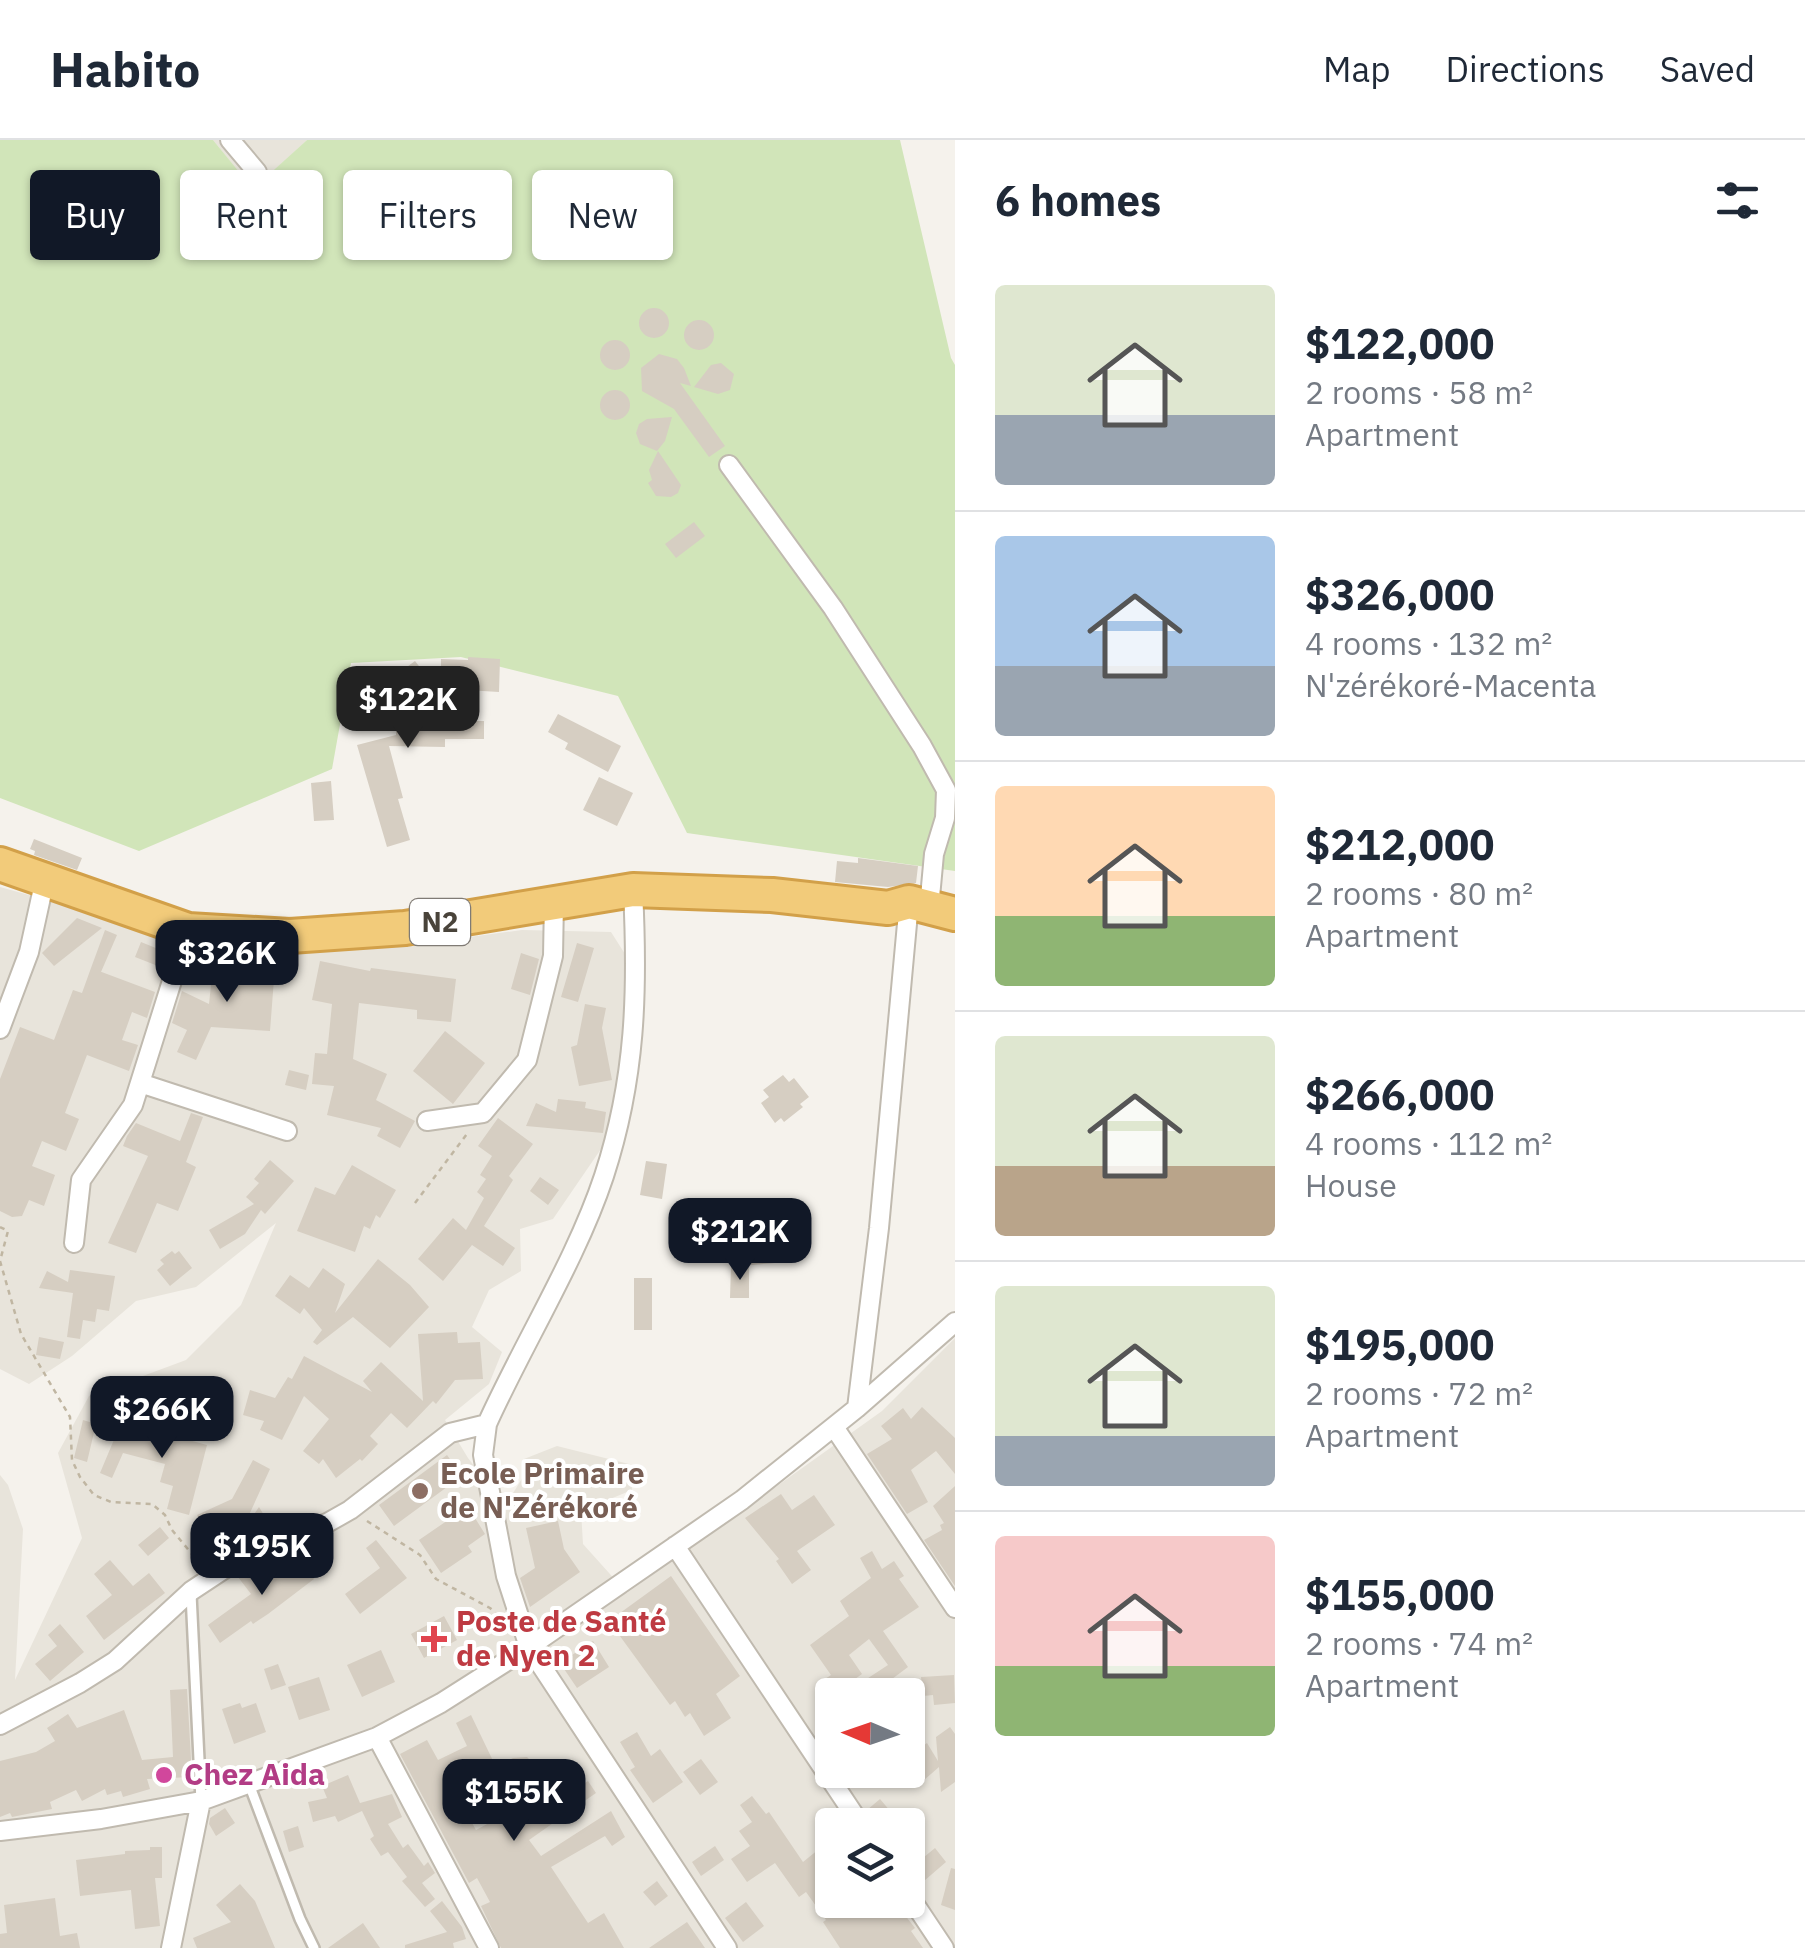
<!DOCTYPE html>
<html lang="en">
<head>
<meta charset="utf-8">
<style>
  :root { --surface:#fff; --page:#f6f6f7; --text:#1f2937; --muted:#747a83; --line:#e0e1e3; --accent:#111827 }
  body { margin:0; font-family:"IBM Plex Sans",sans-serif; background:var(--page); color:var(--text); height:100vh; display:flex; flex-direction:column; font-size:38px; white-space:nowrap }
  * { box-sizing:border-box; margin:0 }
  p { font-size:32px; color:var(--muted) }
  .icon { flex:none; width:55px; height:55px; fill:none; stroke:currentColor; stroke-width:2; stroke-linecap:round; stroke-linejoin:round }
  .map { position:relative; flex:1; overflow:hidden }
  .sheet { display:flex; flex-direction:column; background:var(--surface); width:850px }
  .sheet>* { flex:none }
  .top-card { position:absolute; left:30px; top:30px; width:775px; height:90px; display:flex; gap:20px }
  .needle { width:65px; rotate:272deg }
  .controls { position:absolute; left:815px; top:1538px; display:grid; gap:20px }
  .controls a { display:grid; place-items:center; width:110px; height:110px; border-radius:10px; background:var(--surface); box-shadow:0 2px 8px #0004; font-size:50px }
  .price { position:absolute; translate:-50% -85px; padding:0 22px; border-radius:20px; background:var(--accent); color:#fff; font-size:32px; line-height:65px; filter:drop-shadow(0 2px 5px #0008) }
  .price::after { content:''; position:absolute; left:50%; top:60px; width:30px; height:22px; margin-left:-15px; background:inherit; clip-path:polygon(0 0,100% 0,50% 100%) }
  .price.selected { background:#222; color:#fff }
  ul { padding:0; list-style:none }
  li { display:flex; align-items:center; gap:30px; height:250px; padding:0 40px }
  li+li { border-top:2px solid var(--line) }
  li span { display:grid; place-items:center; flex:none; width:280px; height:200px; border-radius:10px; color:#555 }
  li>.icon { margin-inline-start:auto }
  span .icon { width:120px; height:120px; fill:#fffc; stroke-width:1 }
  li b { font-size:42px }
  h2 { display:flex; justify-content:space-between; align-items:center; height:120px; padding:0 40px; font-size:42px }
  .pill { padding:0 35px; border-radius:10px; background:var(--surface); box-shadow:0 2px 8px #0004; font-size:35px; line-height:90px }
  .pill.selected { background:var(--accent); color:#fff }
  header { display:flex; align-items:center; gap:60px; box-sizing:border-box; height:140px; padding:0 50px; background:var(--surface); border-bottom:2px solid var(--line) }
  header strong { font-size:48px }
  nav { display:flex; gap:55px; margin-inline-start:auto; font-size:35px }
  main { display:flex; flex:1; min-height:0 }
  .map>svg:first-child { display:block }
  .residential { fill:#e8e4db; fill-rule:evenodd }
  .green { fill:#d1e5b9 }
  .building { fill:#d6cec2 }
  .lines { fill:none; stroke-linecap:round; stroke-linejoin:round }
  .lane-casing { stroke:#c0baaf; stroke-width:14 }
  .street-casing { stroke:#c0baaf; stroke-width:22 }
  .highway-casing { stroke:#d2a049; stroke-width:38 }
  .path { stroke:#c0b6a2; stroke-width:2.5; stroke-dasharray:5 5; stroke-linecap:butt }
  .lane { stroke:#fff; stroke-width:9 }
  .street { stroke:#fff; stroke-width:18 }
  .highway { stroke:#f2cb7a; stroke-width:32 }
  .education-dot { fill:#8d6e63; stroke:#fff; stroke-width:4 }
  .health-dot { fill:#e0444e; stroke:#fff; stroke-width:4 }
  .hotel-dot { fill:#d1479c; stroke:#fff; stroke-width:4 }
  .labels { text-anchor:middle; stroke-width:8; stroke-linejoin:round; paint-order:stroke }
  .shield { fill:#fff; stroke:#807b75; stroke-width:2.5 }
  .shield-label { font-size:28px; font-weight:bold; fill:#49433a }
  .education-label { font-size:30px; font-weight:bold; fill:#785e54; stroke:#fff; text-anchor:start }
  .health-label { font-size:30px; font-weight:bold; fill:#be3a42; stroke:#fff; text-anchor:start }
  .hotel-label { font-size:30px; font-weight:bold; fill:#b23c85; stroke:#fff; text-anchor:start }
</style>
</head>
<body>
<header>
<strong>Habito</strong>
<nav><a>Map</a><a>Directions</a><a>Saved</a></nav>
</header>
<main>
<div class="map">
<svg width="955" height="1808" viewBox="0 0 955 1808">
  <rect width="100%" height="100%" fill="#f5f2ec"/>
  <path class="residential" d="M 213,0 L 307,0 L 253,50 Z
    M 0,747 L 148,788 L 208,810 L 294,810 L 433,802 L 522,790 L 611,792 L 625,814 L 627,892 L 616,964 L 603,1006 L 553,1079 L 520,1089 L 521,1131 L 489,1150 L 472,1187 L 502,1212 L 489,1244 L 445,1280 L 468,1318 L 505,1366 L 523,1337 L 524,1319 L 557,1306 L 629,1324 L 632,1350 L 581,1371 L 583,1404 L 627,1453 L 882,1271 L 955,1198 L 955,1808 L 0,1808 L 0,1335 L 8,1345 L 23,1389 L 15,1540 L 82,1398 L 58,1313 L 89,1256 L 186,1220 L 241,1165 L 276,1083 L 196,1147 L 136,1161 L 72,1216 L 29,1244 L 0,1229 ZM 832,1555 L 908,1555 L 908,1630 L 832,1630 ZM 832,1685 L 908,1685 L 908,1760 L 832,1760 Z"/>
  <path class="green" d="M 0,0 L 213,0 L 253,49 L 307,0 L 900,0 L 951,218 L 955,225 L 955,731 L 687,693 L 618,556 L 461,517 L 351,523 L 332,629 L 139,711 L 0,658 Z"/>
  <path class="building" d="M639 183a15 15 0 1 1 30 0a15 15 0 1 1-30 0Z
    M684 195a15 15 0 1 1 30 0a15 15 0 1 1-30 0Z
    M600 215a15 15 0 1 1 30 0a15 15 0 1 1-30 0Z
    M 659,214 L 677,219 L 684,228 L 691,246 L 680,243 L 725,306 L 709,317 L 674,269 L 642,251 L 641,228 Z
    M 721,223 L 734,234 L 730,250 L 718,254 L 694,247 L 711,225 Z
    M600 265a15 15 0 1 1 30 0a15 15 0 1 1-30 0Z
    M 672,277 L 665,301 L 657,311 L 640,304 L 636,293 L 639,284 L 647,279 Z
    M 658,311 L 681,345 L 678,353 L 671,357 L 656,356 L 648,343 L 652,340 L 649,330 Z
    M 694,382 L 705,396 L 676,418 L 665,404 Z
    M 468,517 L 500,519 L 499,552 L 466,550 L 467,535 L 441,534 L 441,519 L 468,520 Z
    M 415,521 L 437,549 L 437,581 L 484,581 L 484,599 L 445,599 L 445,607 L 389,606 L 403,658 L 398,659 L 410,700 L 387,707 L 357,605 L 396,595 L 396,583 L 407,583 L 407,577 L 416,577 L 416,537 L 404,546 L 396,535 Z
    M 558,574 L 621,606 L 608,632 L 565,609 L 568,603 L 548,592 Z
    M 599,637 L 633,653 L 617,686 L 583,670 Z
    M 331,641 L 334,680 L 314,681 L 311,643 Z
    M 34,699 L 82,718 L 77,730 L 34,715 L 35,711 L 30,709 Z
    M 858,718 L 918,726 L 916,743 L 888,747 L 835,742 L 837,721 L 858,723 Z
    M 77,778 L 102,788 L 54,826 L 42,813 Z
    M 105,790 L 117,795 L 101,832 L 91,828 Z
    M 141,802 L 168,813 L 163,828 L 135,817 Z
    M 577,803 L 594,808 L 578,862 L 561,857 Z
    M 521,813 L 539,819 L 530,855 L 511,849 Z
    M 320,821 L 370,831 L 371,828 L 456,839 L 451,882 L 417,879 L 417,870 L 359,863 L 353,919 L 387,934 L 376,960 L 415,981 L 400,1008 L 377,996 L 381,988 L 327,975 L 334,946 L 312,944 L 315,913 L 327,914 L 332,864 L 312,860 Z
    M 235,824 L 275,826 L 270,891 L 211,887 L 196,920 L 177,912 L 187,890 L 172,883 L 182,851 L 209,864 L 213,827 L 235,829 Z
    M 91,828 L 155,852 L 147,878 L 132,872 L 122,900 L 138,905 L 129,931 L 87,915 L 65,973 L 79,979 L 66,1011 L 42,1001 L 32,1026 L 55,1035 L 44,1066 L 29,1060 L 22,1076 L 12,1077 L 0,1071 L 0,939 L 20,887 L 54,900 L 73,850 L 82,853 Z
    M 585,864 L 606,868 L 602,888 L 612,940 L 579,946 L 571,907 L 577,905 Z
    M 445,891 L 485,923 L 453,964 L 413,931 Z
    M 289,930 L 309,935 L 306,950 L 285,945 Z
    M 783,935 L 789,942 L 794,938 L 809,957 L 800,964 L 803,967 L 784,982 L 781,978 L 775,983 L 761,963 L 769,957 L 763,950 Z
    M 558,959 L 586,962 L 585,968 L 606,972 L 603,993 L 526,986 L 536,963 L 556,972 Z
    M 191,973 L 203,977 L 186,1022 L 196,1027 L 178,1071 L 157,1063 L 136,1113 L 108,1103 L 148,1016 L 123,1006 L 127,996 L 136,983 L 180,1001 Z
    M 498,978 L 533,1004 L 509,1036 L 513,1040 L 484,1086 L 515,1108 L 503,1126 L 472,1105 L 443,1141 L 418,1119 L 453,1078 L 466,1090 L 484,1058 L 477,1052 L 486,1039 L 480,1035 L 492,1016 L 478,1006 Z
    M 270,1020 L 294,1041 L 265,1074 L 261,1070 L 245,1094 L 220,1109 L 209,1090 L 254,1064 L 246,1057 L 259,1043 L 254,1039 Z
    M 646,1021 L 667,1024 L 662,1059 L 640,1055 Z
    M 352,1025 L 396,1050 L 380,1078 L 376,1075 L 370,1089 L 364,1086 L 355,1112 L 297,1091 L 315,1047 L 335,1055 Z
    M 540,1037 L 559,1050 L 548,1065 L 530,1051 Z
    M 766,1061 L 767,1079 L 798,1077 L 801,1121 L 751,1125 L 746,1062 Z
    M 172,1111 L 175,1114 L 179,1111 L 192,1128 L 170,1146 L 157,1130 L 164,1124 L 160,1120 Z
    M 378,1119 L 410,1145 L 429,1167 L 390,1208 L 353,1177 L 317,1205 L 313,1202 L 322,1190 L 304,1168 L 300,1174 L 275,1156 L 290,1135 L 309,1148 L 323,1128 L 345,1144 L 335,1173 Z
    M 731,1127 L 749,1127 L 749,1158 L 730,1158 Z
    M 70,1130 L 115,1136 L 109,1171 L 97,1169 L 95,1182 L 83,1180 L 80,1199 L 67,1197 L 73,1153 L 39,1148 L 47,1131 L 68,1142 Z
    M 634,1138 L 652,1138 L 652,1190 L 634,1190 Z
    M 457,1192 L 458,1203 L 480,1202 L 483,1239 L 455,1240 L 436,1264 L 433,1261 L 407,1288 L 391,1273 L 370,1296 L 378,1304 L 362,1321 L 360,1319 L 336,1338 L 323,1319 L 319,1324 L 303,1311 L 329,1279 L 304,1256 L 282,1300 L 260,1290 L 264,1281 L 243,1275 L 250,1250 L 275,1258 L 288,1237 L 292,1239 L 304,1216 L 372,1252 L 363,1241 L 381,1222 L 423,1261 L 418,1194 Z
    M 39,1197 L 64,1202 L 60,1219 L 36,1215 Z
    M 922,1267 L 955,1298 L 955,1334 L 936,1311 L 911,1330 L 928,1362 L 907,1374 L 867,1314 L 892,1299 L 881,1286 L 903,1268 L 911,1279 Z
    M 83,1280 L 96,1284 L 87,1322 L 74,1318 Z
    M 121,1283 L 143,1293 L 145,1288 L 207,1305 L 189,1375 L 167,1369 L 173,1346 L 160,1342 L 165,1324 L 123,1313 L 112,1338 L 100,1333 Z
    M 447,1315 L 462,1336 L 394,1386 L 379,1365 Z
    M 253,1320 L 270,1329 L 249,1375 L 252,1377 L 259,1367 L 267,1380 L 236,1400 L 213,1409 L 197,1375 L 232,1359 Z
    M 955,1346 L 955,1446 L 924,1400 L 942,1390 L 940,1385 L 944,1383 L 933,1366 Z
    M 781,1354 L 792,1370 L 814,1355 L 835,1385 L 797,1411 L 811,1430 L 792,1444 L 776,1421 L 779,1419 L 745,1378 Z
    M 470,1370 L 485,1394 L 468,1406 L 472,1412 L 441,1433 L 419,1400 L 451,1378 L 453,1382 Z
    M 558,1381 L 564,1409 L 580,1432 L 530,1467 L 520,1438 L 535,1428 L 526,1388 Z
    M 160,1387 L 169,1398 L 148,1416 L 138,1405 Z
    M 376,1400 L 407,1438 L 360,1474 L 345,1454 L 380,1428 L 366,1408 Z
    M 872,1411 L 882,1429 L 894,1421 L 904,1436 L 899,1439 L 919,1467 L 883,1491 L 908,1527 L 888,1542 L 896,1555 L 866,1555 L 859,1544 L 888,1525 L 869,1499 L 849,1515 L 862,1534 L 826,1560 L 816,1545 L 831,1535 L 810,1505 L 849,1476 L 840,1461 L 871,1438 L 860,1418 Z
    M 297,1417 L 314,1439 L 268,1474 L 253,1484 L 251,1481 L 220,1503 L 208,1485 L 251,1454 L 238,1437 L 250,1428 L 261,1445 Z
    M 110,1420 L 133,1446 L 149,1433 L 165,1453 L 104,1500 L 86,1476 L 112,1455 L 94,1434 Z
    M 671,1436 L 740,1536 L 716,1554 L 731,1578 L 704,1596 L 690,1573 L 685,1577 L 675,1561 L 670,1565 L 609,1481 Z
    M 444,1476 L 457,1500 L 424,1518 L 411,1494 Z
    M 60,1484 L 84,1512 L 50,1541 L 35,1524 L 57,1506 L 48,1495 Z
    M 593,1501 L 609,1527 L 577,1548 L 560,1523 Z
    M 381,1510 L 395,1542 L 362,1557 L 347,1525 Z
    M 278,1524 L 286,1545 L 271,1550 L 264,1529 Z
    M 954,1535 L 955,1563 L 934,1565 L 933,1555 L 923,1556 L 921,1537 Z
    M 319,1537 L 330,1570 L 299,1580 L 288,1547 Z
    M 187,1549 L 192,1637 L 147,1639 L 150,1649 L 123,1657 L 121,1651 L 107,1655 L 105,1649 L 82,1661 L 76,1650 L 50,1662 L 52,1669 L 12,1677 L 10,1673 L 0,1677 L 0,1621 L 36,1612 L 55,1601 L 47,1588 L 68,1574 L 77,1588 L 124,1570 L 142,1620 L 173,1617 L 170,1550 Z
    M 240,1563 L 242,1568 L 256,1563 L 266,1592 L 234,1604 L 222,1569 Z
    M 471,1575 L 495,1625 L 473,1636 L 482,1653 L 461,1663 L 476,1690 L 502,1676 L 496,1664 L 514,1654 L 499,1625 L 513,1618 L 527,1617 L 536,1626 L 548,1648 L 567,1636 L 576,1649 L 588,1641 L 596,1653 L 529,1700 L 541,1716 L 611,1671 L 625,1697 L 612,1706 L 605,1696 L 551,1727 L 588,1783 L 604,1773 L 624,1808 L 501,1808 L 481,1766 L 490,1762 L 477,1738 L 469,1743 L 400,1614 L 427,1600 L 438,1620 L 467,1606 L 456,1583 Z
    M 950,1587 L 955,1594 L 955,1642 L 941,1652 L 939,1627 L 915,1648 L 900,1630 L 908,1630 L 908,1617 L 927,1603 L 938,1621 L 936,1597 Z
    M 637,1592 L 651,1616 L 660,1609 L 683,1642 L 653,1663 L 630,1630 L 635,1627 L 620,1602 Z
    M 701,1619 L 718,1642 L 700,1655 L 683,1632 Z
    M 348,1635 L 360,1663 L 392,1654 L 402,1677 L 388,1684 L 403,1708 L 408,1704 L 424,1726 L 428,1722 L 435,1733 L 422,1743 L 435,1759 L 425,1767 L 402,1741 L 407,1737 L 388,1712 L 381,1716 L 370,1699 L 374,1696 L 362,1671 L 338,1682 L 335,1676 L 313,1682 L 308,1662 L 327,1658 L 322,1646 Z
    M 752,1656 L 766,1674 L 769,1672 L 803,1722 L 819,1709 L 832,1727 L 832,1760 L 893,1760 L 915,1788 L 911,1791 L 923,1808 L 840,1808 L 823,1782 L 826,1780 L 806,1752 L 799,1757 L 775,1723 L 747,1742 L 731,1719 L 750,1706 L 739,1691 L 752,1682 L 740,1665 Z
    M 880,1659 L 902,1685 L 879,1685 L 867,1670 Z
    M 225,1668 L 235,1683 L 216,1696 L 209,1684 L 210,1678 Z
    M 298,1686 L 304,1707 L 289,1712 L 283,1691 Z
    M 715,1706 L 724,1720 L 701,1736 L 692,1722 Z
    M 150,1707 L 162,1707 L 162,1738 L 155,1738 L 160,1786 L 135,1789 L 131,1750 L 80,1756 L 76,1720 L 125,1714 L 125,1711 L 150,1710 Z
    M 935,1708 L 946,1722 L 924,1741 L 912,1727 Z
    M 951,1728 L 955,1729 L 955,1770 L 941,1765 Z
    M 657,1741 L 668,1756 L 655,1766 L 643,1752 Z
    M 240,1744 L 255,1761 L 275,1808 L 197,1808 L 193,1798 L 231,1782 L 216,1765 Z
    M 55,1758 L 60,1796 L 77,1793 L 80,1808 L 0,1808 L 0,1794 L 7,1793 L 4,1765 Z
    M 442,1761 L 462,1787 L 466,1799 L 453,1803 L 454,1808 L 405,1808 L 405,1805 L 447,1792 L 430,1771 Z
    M 746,1762 L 764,1786 L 743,1802 L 725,1778 Z
    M 687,1782 L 705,1808 L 649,1808 Z
    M 363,1783 L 380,1808 L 328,1808 Z"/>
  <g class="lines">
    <g class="lane-casing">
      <path id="lane" d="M 191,1454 L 201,1661
        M 249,1644 L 300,1779 L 314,1808"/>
    </g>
    <g class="street-casing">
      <path id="street" d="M 230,0 L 257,32
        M 729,325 L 833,468 L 922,606 L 946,650 L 945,678 L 934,714 L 929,768
        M 633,750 C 638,851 636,938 604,1036 C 577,1118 523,1204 487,1284 L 483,1315 L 506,1436 L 529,1507 L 727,1808
        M 0,889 L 29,812 L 45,739
        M 140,943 L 287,991
        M 427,981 L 483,973 L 527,920 L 553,816 L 554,761
        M 74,1103 L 81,1040 L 133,965 L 188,790
        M 857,1268 L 879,1088 L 909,762
        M 834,1287 L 955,1468
        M 675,1406 L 861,1685
        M 0,1585 L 80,1543 L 115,1521 L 191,1451 L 247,1414 L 327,1383 L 350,1370 L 450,1293 L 487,1284
        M 377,1597 L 489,1808
        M 0,1691 L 101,1679 L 201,1661 L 377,1597 L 441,1563 L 529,1507 L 742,1360 L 857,1268 L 955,1182
        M 908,1754 L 944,1808
        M 171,1808 L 201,1661"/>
    </g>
    <g class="highway-casing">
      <path id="highway" d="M 0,724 L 188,790 L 290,796 L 405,788 L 633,750 L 772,755 L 888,768 L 909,762 L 955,774"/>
    </g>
    <path class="path" d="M 415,1063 L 467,994
      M 0,1087 L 8,1091 L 0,1121 L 21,1194 L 70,1277 L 72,1320 L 80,1337 L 94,1355 L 111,1362 L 152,1364 L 165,1375 L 172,1390 L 201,1425
      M 367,1381 L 420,1415 L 436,1439 L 490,1468 L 500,1477"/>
    <use href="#lane" class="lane"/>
    <use href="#street" class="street"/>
    <use href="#highway" class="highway"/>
  </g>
  <circle class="education-dot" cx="420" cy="1351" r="10"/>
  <path class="health-dot" d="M429 1484h10v10h10v10h-10v10h-10v-10h-10v-10h10z"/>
  <circle class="hotel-dot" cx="164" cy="1635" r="10"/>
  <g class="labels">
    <rect class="shield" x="410" y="759" width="60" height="46" rx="8"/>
    <g class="shield-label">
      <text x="440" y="792">N2</text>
    </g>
    <g class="education-label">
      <text x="440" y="1344">Ecole Primaire<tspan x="440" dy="34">de N'Zérékoré</tspan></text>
    </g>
    <g class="health-label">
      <text x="456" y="1492">Poste de Santé<tspan x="456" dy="34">de Nyen 2</tspan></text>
    </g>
    <g class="hotel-label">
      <text x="184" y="1645">Chez Aida</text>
    </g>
  </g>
</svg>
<div class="controls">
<a><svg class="needle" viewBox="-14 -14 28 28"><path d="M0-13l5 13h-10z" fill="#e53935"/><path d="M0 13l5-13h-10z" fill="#747a83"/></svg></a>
<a><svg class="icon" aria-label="layers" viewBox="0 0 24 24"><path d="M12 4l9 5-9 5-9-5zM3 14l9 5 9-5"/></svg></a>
</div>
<b class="price selected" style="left:408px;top:611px">$122K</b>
<b class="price" style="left:227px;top:865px">$326K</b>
<b class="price" style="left:740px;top:1143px">$212K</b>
<b class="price" style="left:162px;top:1321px">$266K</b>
<b class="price" style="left:262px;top:1458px">$195K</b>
<b class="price" style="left:514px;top:1704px">$155K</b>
<div class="top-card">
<a class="pill selected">Buy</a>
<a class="pill">Rent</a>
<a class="pill">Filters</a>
<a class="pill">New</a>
</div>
</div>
<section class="sheet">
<h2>6 homes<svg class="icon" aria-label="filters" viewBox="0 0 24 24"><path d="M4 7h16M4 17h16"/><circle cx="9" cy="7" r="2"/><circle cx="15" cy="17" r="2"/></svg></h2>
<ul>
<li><span style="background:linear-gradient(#dfe7d0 65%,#9aa5b1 0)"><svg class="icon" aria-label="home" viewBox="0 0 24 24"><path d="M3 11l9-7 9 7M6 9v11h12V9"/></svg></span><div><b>$122,000</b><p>2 rooms · 58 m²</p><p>Apartment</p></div></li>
<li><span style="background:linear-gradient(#a9c7e8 65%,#9aa5b1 0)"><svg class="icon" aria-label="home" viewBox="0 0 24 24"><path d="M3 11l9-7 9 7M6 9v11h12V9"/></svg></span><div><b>$326,000</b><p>4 rooms · 132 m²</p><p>N'zérékoré-Macenta</p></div></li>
<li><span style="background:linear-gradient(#ffd9b3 65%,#8fb573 0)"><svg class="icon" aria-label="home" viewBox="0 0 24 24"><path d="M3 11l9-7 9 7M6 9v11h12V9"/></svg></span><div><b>$212,000</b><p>2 rooms · 80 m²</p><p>Apartment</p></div></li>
<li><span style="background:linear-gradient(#dfe7d0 65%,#b9a48a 0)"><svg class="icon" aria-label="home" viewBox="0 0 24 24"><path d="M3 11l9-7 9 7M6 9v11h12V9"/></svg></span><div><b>$266,000</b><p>4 rooms · 112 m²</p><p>House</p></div></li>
<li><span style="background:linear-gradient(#dfe7d0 75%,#9aa5b1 0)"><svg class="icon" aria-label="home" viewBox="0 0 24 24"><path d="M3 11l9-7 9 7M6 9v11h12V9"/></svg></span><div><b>$195,000</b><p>2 rooms · 72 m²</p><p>Apartment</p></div></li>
<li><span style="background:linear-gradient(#f6c9c9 65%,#8fb573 0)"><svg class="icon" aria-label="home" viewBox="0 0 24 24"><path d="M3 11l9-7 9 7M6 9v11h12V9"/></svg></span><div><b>$155,000</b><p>2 rooms · 74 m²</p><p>Apartment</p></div></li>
</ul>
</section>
</main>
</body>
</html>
